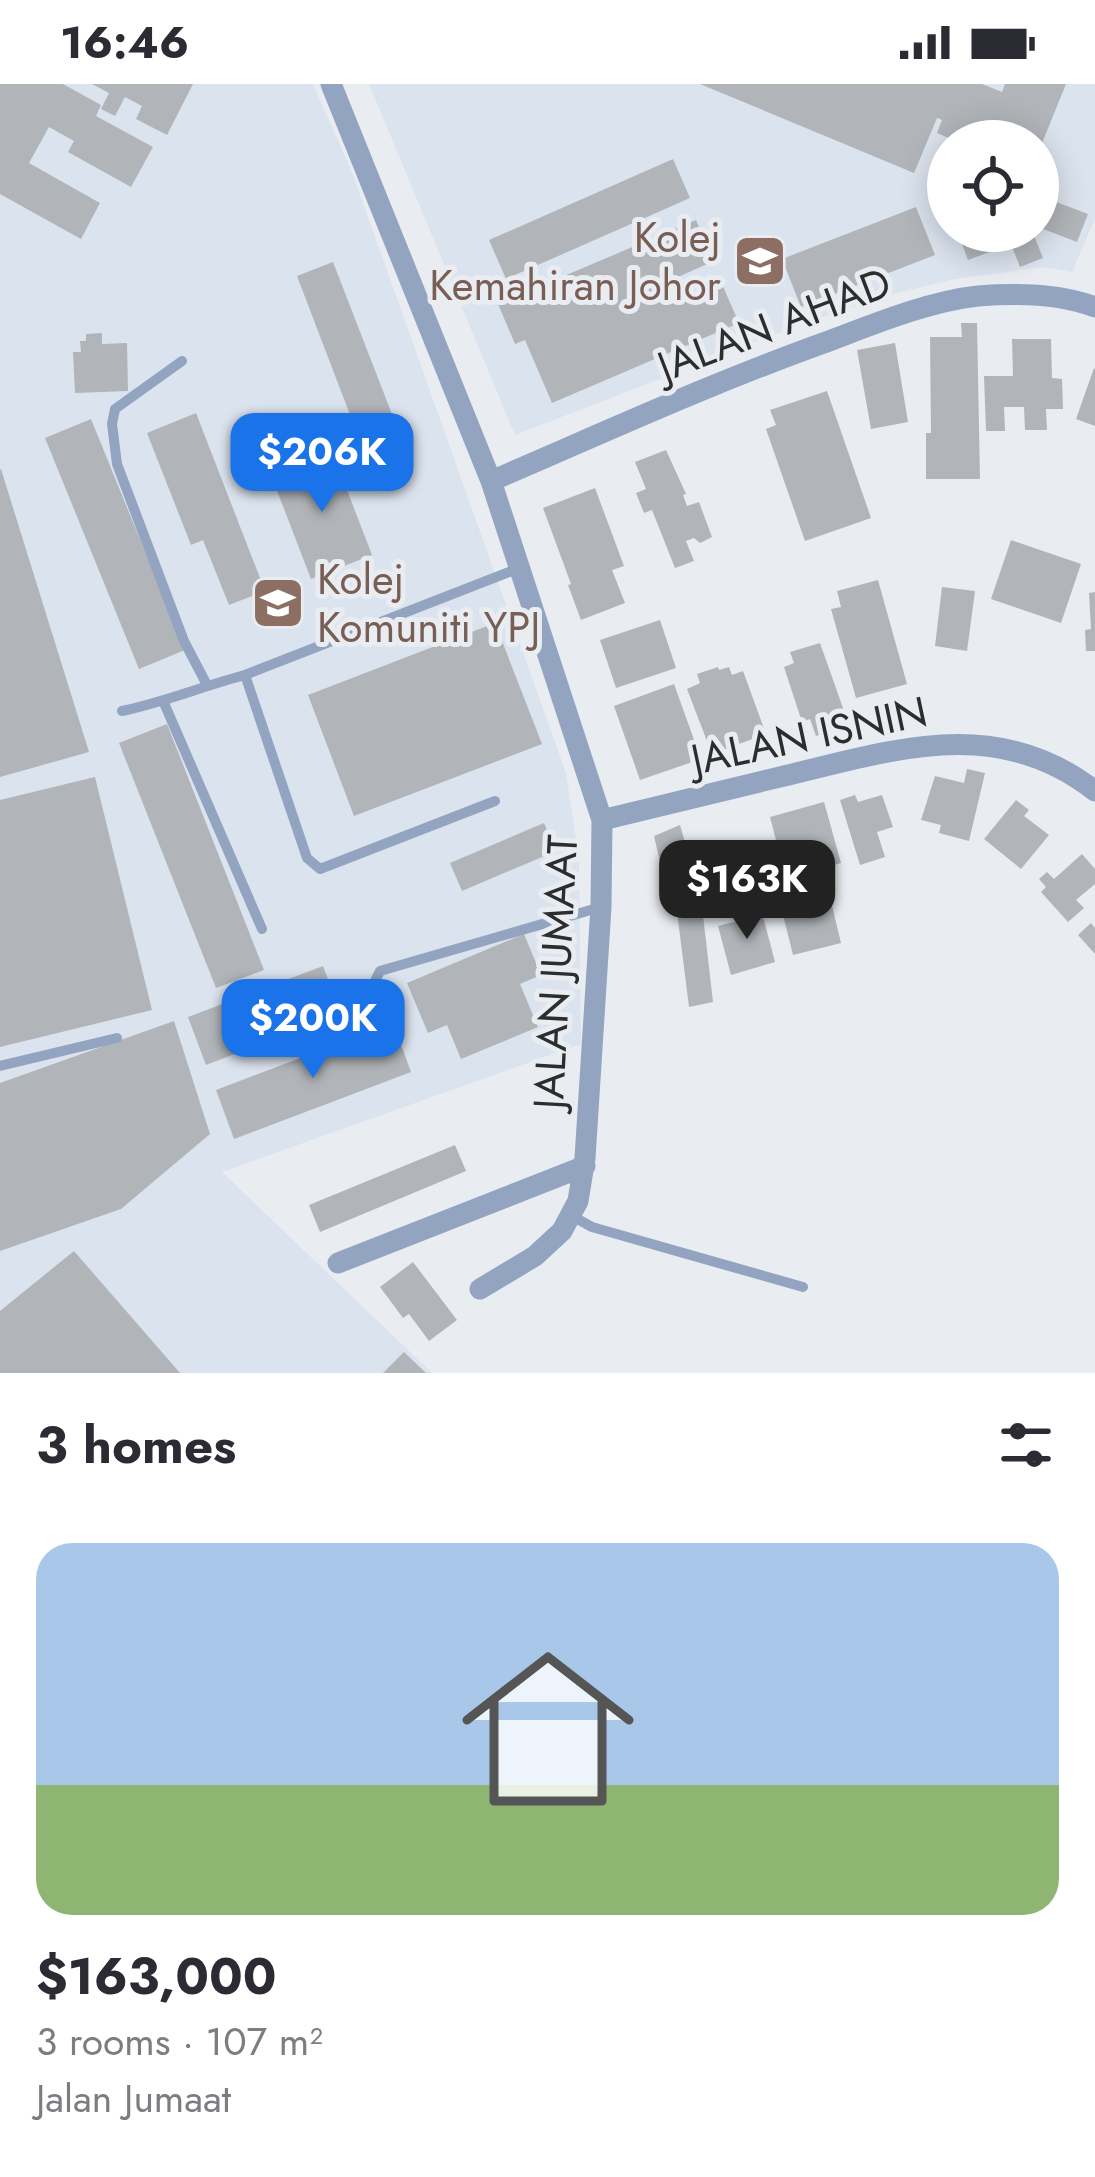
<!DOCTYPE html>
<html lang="en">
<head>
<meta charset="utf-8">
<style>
  :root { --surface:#fff; --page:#f2f2f3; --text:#2b2b33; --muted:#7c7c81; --line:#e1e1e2; --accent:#1a73e8 }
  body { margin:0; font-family:Jost,sans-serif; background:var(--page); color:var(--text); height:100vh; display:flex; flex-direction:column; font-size:45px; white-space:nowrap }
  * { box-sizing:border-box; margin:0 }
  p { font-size:39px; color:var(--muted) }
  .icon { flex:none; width:66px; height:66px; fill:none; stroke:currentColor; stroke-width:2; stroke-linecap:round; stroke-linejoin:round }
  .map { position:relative; height:1289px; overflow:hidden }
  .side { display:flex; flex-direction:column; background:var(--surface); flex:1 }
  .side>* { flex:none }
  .controls { position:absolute; left:927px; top:36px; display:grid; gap:24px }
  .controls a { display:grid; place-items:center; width:132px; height:132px; border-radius:50%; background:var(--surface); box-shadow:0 6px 30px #0003; font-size:60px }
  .price { position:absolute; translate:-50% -102px; padding:0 27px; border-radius:24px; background:var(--accent); color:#fff; font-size:39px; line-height:78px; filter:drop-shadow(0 3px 6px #0008) }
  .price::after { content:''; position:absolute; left:50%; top:72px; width:36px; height:27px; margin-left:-18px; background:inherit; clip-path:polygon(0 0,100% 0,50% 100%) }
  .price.selected { background:#222; color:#fff }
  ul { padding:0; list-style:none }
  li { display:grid; align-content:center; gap:24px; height:636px; padding:0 36px }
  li+li { border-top:3px solid var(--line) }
  li span { display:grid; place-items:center; height:372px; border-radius:36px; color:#555 }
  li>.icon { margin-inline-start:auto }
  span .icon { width:216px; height:216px; fill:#fffc; stroke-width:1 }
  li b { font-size:51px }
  h2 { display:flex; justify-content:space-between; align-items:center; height:144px; padding:0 36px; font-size:51px }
  .status { display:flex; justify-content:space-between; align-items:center; height:84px; padding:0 60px; background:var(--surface); direction:ltr }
  .status svg { height:33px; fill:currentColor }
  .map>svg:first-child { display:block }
  .built { fill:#dbe3ee; fill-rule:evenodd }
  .building { fill:#b1b5b9 }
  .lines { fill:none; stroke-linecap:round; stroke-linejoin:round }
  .lane { stroke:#92a4bf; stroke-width:10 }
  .street { stroke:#92a4bf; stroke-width:21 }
  .labels { text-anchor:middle; stroke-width:10; stroke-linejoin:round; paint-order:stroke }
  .education-label { font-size:42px; fill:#785e54; stroke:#e9edf1; text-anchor:end }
  .street-label { font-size:42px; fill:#2c2d2f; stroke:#e9edf1 }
</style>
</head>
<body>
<div class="status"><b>16:46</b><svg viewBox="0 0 49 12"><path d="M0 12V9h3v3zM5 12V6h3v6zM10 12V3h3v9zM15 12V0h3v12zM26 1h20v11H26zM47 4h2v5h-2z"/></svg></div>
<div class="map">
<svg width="1095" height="1289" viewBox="0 0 1095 1289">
  <rect width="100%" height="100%" fill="#e9edf1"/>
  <path class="built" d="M 0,0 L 313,0 L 352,88 L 566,689 L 579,774 L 581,960 L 222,1088 L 432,1289 L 0,1289 Z
    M 369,0 L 1095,0 L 1095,135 L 1072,188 L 1043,183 L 955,195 L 885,212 L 789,245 L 515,351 ZM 948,57 L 1038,57 L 1038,147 L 948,147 Z"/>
  <path class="building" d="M 0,0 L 63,0 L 101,21 L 96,32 L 153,63 L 131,103 L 68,68 L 74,57 L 49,43 L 29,79 L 100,119 L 81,155 L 0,110 Z
    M 92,0 L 193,0 L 167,51 L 136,35 L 142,22 L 125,13 L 115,32 L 101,25 L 109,9 Z
    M 700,0 L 982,0 L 1002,8 L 1005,0 L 1066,0 L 1038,69 L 1038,57 L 956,57 L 937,49 L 942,36 L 937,34 L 914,89 Z
    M 673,75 L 690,114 L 506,195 L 489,156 Z
    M 1038,111 L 1088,130 L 1077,158 L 1038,143 Z
    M 916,123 L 935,171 L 801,223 L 782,175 Z
    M 696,136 L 714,177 L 662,200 L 671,220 L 721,198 L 739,239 L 552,319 L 525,256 L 515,260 L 498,220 Z
    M 957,147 L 1026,147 L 1027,151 L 1033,149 L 1043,174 L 1020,183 L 1011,160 L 968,176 Z
    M 333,178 L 402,356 L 365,370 L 297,192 Z
    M 961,239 L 977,239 L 980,395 L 926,395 L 926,349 L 931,349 L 930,253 L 962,253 Z
    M 102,249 L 102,260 L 127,259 L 128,307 L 75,309 L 73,268 L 81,268 L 80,257 L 86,257 L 86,250 Z
    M 1012,255 L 1051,255 L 1052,294 L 1062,295 L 1063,325 L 1046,325 L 1047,346 L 1025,346 L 1024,323 L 1004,323 L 1005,347 L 986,347 L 984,292 L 1013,292 Z
    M 895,259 L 908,338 L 871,345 L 857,266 Z
    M 1094,284 L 1095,285 L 1095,342 L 1076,335 Z
    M 827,307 L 871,434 L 805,457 L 766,345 L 776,341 L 770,326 Z
    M 196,329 L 265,507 L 229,521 L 203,456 L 191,461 L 147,349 Z
    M 91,335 L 185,566 L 139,585 L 45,354 Z
    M 666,366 L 686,410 L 683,411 L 687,422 L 699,418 L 712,453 L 700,459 L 694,454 L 686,457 L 694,477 L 675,484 L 652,426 L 644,429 L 636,409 L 646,405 L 635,378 Z
    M 332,367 L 372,471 L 311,495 L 271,391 Z
    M 1,385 L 89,668 L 0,693 L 0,386 Z
    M 595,404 L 624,482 L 612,486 L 625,519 L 581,536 L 568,501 L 571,500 L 543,424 Z
    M 1011,456 L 1081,480 L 1061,539 L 991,515 Z
    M 878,496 L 907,600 L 856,614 L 831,525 L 841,523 L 837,507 Z
    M 942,503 L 975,507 L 967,567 L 935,562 Z
    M 1095,508 L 1095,567 L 1086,567 L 1085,546 L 1091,545 L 1089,509 Z
    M 660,536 L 676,584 L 616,604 L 600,556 Z
    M 495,539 L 542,660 L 354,732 L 308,611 Z
    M 820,559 L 849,641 L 816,652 L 810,635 L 802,638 L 784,583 L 794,579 L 790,568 Z
    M 718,583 L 719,586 L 729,583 L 732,591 L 743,587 L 766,650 L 712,670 L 687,605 L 700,599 L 697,590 Z
    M 674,600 L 701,675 L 640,696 L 614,622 Z
    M 167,640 L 264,886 L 216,904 L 119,659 Z
    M 967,685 L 985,689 L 969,757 L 939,749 L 941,741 L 921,736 L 935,692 L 964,699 Z
    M 95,693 L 152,926 L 0,963 L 0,716 Z
    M 855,711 L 858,718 L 882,711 L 893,743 L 877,748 L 885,773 L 860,781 L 840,716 Z
    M 1016,716 L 1029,726 L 1024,732 L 1049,751 L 1021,785 L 984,755 Z
    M 824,718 L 841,779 L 799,791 L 796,780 L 787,783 L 784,771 L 780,772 L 770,733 Z
    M 544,739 L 556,767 L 462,807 L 450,779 Z
    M 680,741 L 701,814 L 713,918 L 689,923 L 676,820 L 670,821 L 654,752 Z
    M 1082,770 L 1095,785 L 1095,800 L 1076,816 L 1084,824 L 1068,838 L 1041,808 L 1046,803 L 1039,795 L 1047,788 L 1054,795 Z
    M 799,811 L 802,820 L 830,813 L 841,859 L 793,871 L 779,815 Z
    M 760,821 L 775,878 L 731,891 L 718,842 L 745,835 L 743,826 Z
    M 1091,839 L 1095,844 L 1095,870 L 1078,851 Z
    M 524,850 L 541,891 L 520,900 L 538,943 L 461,975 L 447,941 L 428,949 L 407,899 Z
    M 323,882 L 341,929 L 206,981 L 188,933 Z
    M 174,937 L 210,1050 L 121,1125 L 0,1167 L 0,999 Z
    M 393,939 L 411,988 L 234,1055 L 216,1006 Z
    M 455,1061 L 466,1087 L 320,1148 L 309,1121 Z
    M 74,1167 L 180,1289 L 0,1289 L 0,1227 Z
    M 413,1178 L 457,1236 L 429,1257 L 409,1230 L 403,1234 L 380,1203 Z
    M 404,1268 L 426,1289 L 383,1289 Z"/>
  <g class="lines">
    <path class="lane" d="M 182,277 L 115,325 L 112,340 L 117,380 L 184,557 L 207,601
      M 245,591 L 307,774 L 320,785 L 495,717
      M 164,619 L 262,845
      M 122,627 C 165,618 203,602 245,591 L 519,484
      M 378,926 L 376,895 L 380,887 L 601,823
      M 0,982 L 117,954
      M 572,1132 L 592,1143 L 803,1203"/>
    <path class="street" d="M 331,0 L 491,397 L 602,736 L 601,823 L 585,1074 L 578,1117 L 562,1147 L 535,1172 L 480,1205
      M 491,397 C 603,349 714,298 829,257 C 874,240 930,217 978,212 C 1016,209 1058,209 1095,223
      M 602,736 C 663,721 723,707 784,692 C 893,666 997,630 1095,707
      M 338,1179 L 585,1082"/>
  </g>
  <defs>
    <g id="university-square" transform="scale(2.7)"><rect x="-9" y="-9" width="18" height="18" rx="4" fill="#8d6e63" stroke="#e9edf1"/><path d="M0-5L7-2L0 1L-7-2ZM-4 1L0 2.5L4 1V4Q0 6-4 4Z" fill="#fff"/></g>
  </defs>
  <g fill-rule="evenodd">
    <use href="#university-square" x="760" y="177"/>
    <use href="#university-square" x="278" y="519"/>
  </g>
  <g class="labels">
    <g class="education-label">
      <text x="721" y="168">Kolej<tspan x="721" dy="48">Kemahiran Johor</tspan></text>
      <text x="317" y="510" text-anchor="start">Kolej<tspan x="317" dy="48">Komuniti YPJ</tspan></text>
    </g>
    <g class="street-label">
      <text transform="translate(774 240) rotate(-21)" y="15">JALAN AHAD</text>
      <text transform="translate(809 651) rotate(-12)" y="15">JALAN ISNIN</text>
      <text transform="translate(555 888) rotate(-87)" y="15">JALAN JUMAAT</text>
    </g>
  </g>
</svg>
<div class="controls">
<a><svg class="icon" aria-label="locate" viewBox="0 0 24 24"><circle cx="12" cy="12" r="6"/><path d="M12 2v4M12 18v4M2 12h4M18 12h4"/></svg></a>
</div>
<b class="price" style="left:322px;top:431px">$206K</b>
<b class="price selected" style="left:747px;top:858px">$163K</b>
<b class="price" style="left:313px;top:997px">$200K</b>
</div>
<section class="side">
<h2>3 homes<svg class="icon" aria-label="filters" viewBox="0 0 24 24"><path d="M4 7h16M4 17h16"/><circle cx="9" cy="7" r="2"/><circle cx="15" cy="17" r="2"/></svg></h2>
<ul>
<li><span style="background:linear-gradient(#a9c7e8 65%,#8fb573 0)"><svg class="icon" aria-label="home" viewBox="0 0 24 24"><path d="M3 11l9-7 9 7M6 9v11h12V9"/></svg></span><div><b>$163,000</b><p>3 rooms · 107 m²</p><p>Jalan Jumaat</p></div></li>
</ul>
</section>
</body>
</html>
